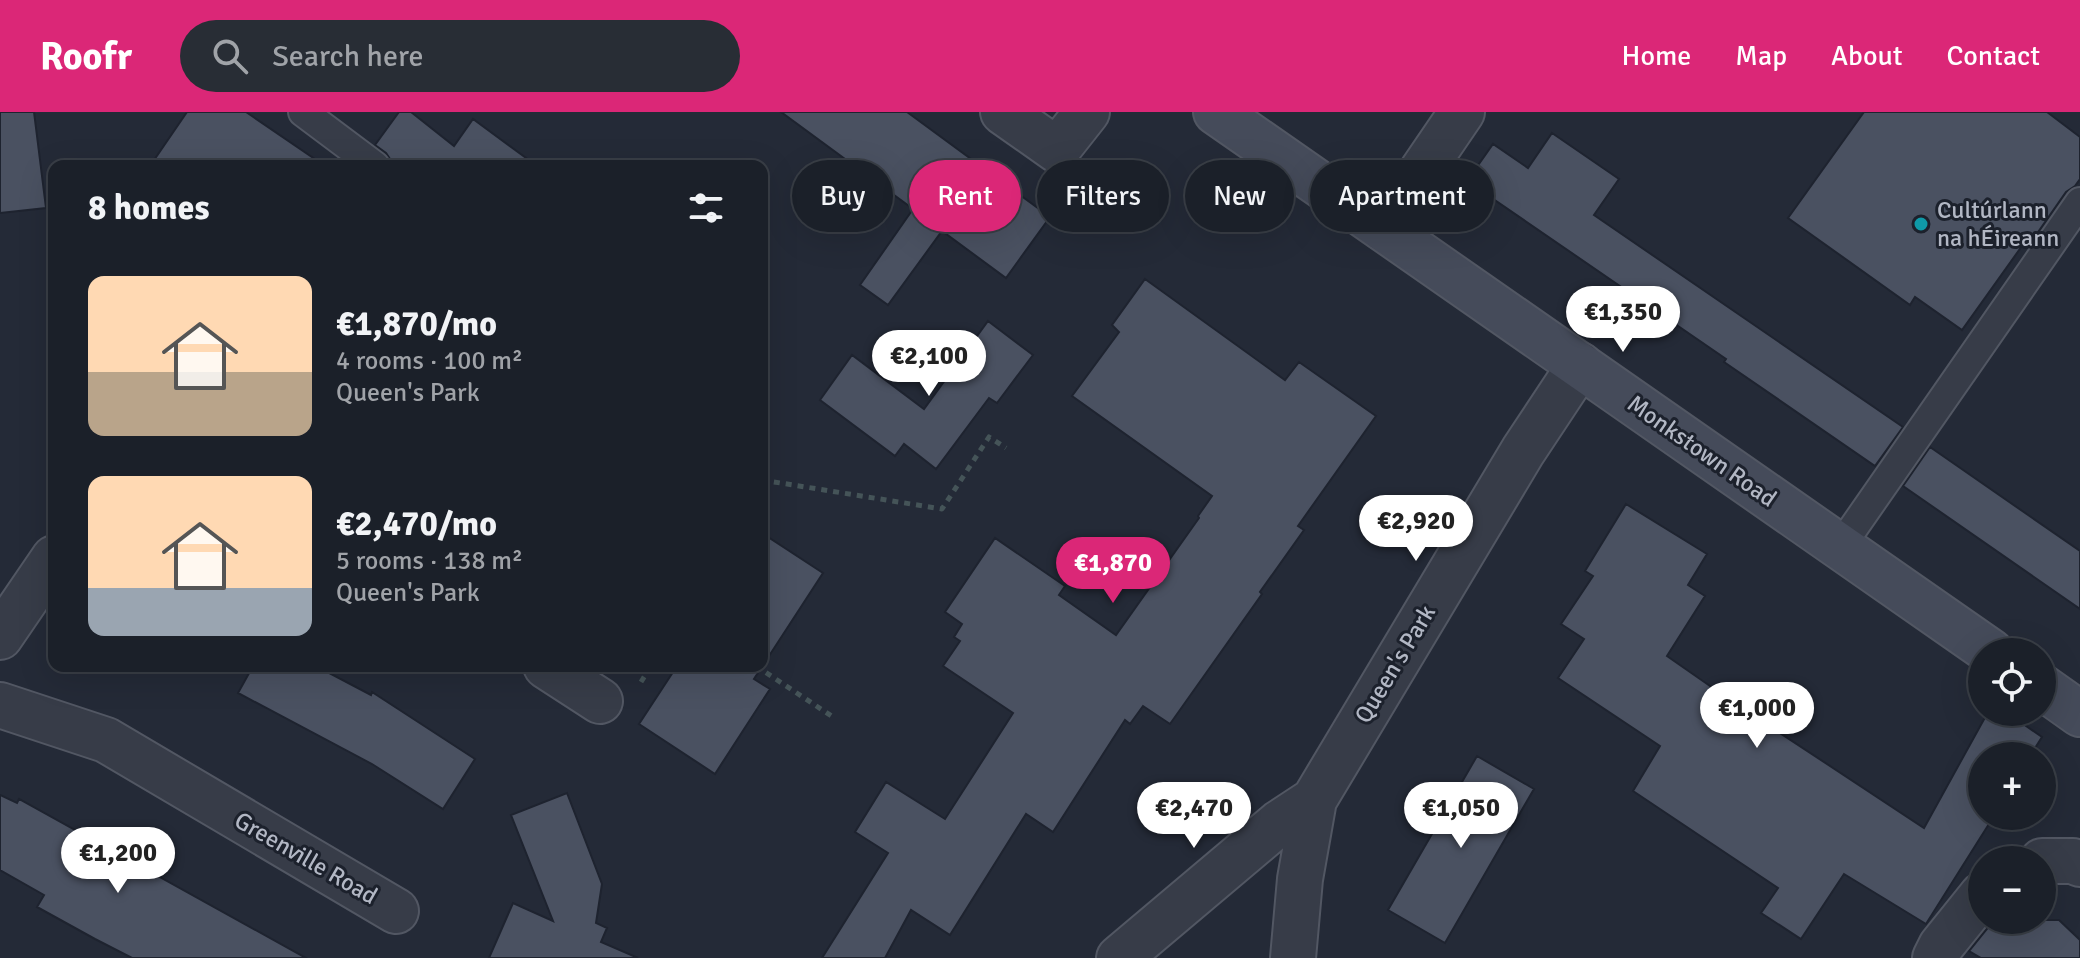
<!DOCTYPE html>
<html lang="en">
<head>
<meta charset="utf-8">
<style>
  :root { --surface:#1b2029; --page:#282d35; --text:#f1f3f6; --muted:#a0a3a8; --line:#393e46; --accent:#db2777 }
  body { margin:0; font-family:Signika,sans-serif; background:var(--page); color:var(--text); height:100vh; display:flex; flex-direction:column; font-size:30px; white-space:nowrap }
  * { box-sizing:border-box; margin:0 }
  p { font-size:26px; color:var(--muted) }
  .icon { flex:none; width:44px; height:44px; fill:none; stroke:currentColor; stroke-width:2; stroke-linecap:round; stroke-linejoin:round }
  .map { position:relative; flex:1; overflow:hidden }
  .panel { position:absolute; left:48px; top:48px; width:720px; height:512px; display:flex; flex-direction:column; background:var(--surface); border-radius:16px; box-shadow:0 8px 32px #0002,0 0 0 2px var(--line) }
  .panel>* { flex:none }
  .banner { position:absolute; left:792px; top:48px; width:760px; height:72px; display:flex; gap:16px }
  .fabs { position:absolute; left:1968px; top:526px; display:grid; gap:16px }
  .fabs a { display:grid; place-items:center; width:88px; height:88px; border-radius:50%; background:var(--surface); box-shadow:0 8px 32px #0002,0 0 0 2px var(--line); font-size:40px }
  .price { position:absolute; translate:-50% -68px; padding:0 18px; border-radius:28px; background:#fff; color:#222; font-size:26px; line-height:52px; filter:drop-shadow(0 2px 4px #0008) }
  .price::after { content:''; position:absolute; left:50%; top:48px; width:24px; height:18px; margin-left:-12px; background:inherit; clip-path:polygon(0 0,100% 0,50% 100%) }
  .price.on { background:var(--accent); color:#fff }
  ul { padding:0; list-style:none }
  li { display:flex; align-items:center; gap:24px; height:200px; padding:0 40px }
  li span { display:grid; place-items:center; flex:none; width:224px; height:160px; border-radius:16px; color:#555 }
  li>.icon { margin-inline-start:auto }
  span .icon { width:96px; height:96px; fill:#fffc; stroke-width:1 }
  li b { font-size:34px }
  h2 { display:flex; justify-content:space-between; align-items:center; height:96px; padding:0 40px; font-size:34px }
  .pill { padding:0 28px; border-radius:36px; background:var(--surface); box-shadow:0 8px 32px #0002,0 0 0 2px var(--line); font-size:28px; line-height:72px }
  .pill.on { background:var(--accent); color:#fff }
  header { display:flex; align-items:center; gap:48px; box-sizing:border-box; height:112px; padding:0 40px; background:var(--accent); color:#fff }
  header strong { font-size:38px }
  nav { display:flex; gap:44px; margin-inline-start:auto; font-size:28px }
  .search { width:560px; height:72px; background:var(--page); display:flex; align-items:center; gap:20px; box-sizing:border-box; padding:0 28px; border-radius:44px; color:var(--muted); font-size:30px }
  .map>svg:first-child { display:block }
  .building { fill:#4a5161; stroke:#1e232f; stroke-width:2 }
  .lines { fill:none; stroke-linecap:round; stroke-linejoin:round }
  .lane-casing { stroke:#525763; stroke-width:32 }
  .street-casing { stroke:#525763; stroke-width:48 }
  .secondary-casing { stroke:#525763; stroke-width:48 }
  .path { stroke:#455458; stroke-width:5; stroke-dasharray:6 6; stroke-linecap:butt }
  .lane { stroke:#373c48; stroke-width:28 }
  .street { stroke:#373c48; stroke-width:44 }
  .secondary { stroke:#454b5a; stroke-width:44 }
  .culture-dot { fill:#0f9aa8; stroke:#1c212c; stroke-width:3 }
  .labels { text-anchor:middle; stroke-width:6; stroke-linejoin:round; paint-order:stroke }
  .poi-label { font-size:24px; fill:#b2b7c4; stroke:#1c212c; text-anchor:start }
  .street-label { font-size:24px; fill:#b2b7c4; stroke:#1c212c }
</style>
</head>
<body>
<header>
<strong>Roofr</strong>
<div class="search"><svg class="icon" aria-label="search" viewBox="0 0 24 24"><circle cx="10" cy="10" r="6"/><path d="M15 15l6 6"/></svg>Search here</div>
<nav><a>Home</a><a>Map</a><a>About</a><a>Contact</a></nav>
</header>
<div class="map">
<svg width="2080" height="846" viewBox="0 0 2080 846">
  <rect width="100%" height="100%" fill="#242a37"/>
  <path class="building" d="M 0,0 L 34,0 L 46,96 L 0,101 Z
    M 187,0 L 246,0 L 325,54 L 150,54 Z
    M 399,0 L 411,0 L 454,34 L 473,7 L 537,54 L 392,54 L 390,47 L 386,41 L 375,33 Z
    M 781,0 L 907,0 L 1050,105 L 1006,166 L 942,119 L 888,193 L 860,173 L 913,97 Z
    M 1864,0 L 2047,0 L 2080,25 L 2080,67 L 2075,74 L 2066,80 L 2036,123 L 2027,127 L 1962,218 L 1915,185 L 1910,193 L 1788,106 Z
    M 1552,21 L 1619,67 L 1594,103 L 1903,315 L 1875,354 L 1724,250 L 1726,247 L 1467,69 L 1493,32 L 1528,56 Z
    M 1145,167 L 1285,268 L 1299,250 L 1376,304 L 1298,414 L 1304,418 L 1260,480 L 1262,482 L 1170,612 L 1143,594 L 1130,612 L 1125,608 L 1053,720 L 1026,702 L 950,823 L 911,798 L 885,846 L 822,846 L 888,741 L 855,720 L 886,670 L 945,707 L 1013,601 L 943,554 L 960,529 L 954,525 L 962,512 L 945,500 L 995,426 L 1065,474 L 1059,483 L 1116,523 L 1199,406 L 1198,404 L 1212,384 L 1072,284 L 1119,220 L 1112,213 Z
    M 988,209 L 1033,243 L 997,291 L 989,286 L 936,357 L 904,332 L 895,344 L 820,288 L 852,243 L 924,297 Z
    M 1930,335 L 2080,439 L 2080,497 L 1903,374 Z
    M 1626,392 L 1707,442 L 1688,473 L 1705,484 L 1667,544 L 1733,590 L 1924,716 L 1988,600 L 2006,600 L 2042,625 L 2030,644 L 1982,644 L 1982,704 L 1994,704 L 1926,812 L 1844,762 L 1801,827 L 1761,801 L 1778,776 L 1633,679 L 1660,634 L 1558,566 L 1584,527 L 1561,512 L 1593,464 L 1585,459 Z
    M 762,421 L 823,461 L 754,567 L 770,577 L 715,662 L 639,612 L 677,554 L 762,554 Z
    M 253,554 L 316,554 L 371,583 L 372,580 L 475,647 L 443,697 L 372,652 L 238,581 Z
    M 1477,644 L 1534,677 L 1445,831 L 1388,798 Z
    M 567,681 L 602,772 L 596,811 L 607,816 L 601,830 L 638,846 L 489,846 L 513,791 L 553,809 L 511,703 Z
    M 0,683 L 17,691 L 19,687 L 306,846 L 132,846 L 95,827 L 37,795 L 44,783 L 0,758 Z
    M 1994,808 L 2059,808 L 2080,828 L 2080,846 L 1981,846 L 1969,839 Z"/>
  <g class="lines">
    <g class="lane-casing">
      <path id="lane" d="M 303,0 L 375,54
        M 1840,435 L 2080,90"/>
    </g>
    <g class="street-casing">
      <path id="street" d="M 1003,0 L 1057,38 L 1087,0
        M 1383,116 L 1462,0
        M 0,525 L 54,446
        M 546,554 L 600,589
        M 0,593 L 106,628 L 396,799
        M 2042,749 L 2073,749 L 2080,752
        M 1119,846 L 1279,711 L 1314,688
        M 1293,846 L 1300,767 L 1314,688 L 1523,339 L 1580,253
        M 1935,846 L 1941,834 L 1982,783"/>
    </g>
    <g class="secondary-casing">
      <path id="secondary" d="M 1216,0 L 1991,540
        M 2042,575 L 2080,602"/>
    </g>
    <path class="path" d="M 762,368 L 942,397 L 989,325 L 1006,336
      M 756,554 L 836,607
      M 641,570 L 651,554"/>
    <use href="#lane" class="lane"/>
    <use href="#street" class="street"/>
    <use href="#secondary" class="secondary"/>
  </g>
  <circle class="culture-dot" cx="1921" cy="112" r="8"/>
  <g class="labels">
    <g class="poi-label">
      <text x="1937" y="106">Cultúrlann<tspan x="1937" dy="28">na hÉireann</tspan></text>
    </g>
    <g class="street-label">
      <text transform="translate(1702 339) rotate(35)" y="8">Monkstown Road</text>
      <text transform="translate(1395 552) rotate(-59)" y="8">Queen's Park</text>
      <text transform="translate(306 746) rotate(30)" y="8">Greenville Road</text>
    </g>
  </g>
</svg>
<div class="fabs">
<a><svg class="icon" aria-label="locate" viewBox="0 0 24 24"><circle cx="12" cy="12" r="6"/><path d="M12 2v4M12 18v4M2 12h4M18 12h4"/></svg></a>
<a>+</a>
<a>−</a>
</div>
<b class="price" style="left:1623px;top:242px">€1,350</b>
<b class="price" style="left:929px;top:286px">€2,100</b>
<b class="price" style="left:1416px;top:451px">€2,920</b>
<b class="price on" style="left:1113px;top:493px">€1,870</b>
<b class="price" style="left:1757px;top:638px">€1,000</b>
<b class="price" style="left:1194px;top:738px">€2,470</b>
<b class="price" style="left:1461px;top:738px">€1,050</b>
<b class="price" style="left:118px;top:783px">€1,200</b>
<div class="banner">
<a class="pill">Buy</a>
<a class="pill on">Rent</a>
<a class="pill">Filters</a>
<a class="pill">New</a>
<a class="pill">Apartment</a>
</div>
<section class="panel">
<h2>8 homes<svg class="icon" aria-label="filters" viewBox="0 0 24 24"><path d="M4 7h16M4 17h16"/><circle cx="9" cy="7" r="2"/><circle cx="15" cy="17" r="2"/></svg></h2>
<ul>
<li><span style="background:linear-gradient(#ffd9b3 60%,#b9a48a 0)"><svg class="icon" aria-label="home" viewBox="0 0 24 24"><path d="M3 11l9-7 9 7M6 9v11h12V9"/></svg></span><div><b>€1,870/mo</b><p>4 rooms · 100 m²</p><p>Queen's Park</p></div></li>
<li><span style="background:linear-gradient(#ffd9b3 70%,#9aa5b1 0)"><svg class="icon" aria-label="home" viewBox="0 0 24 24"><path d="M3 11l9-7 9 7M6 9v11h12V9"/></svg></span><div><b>€2,470/mo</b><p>5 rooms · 138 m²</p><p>Queen's Park</p></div></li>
</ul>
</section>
</div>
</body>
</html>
